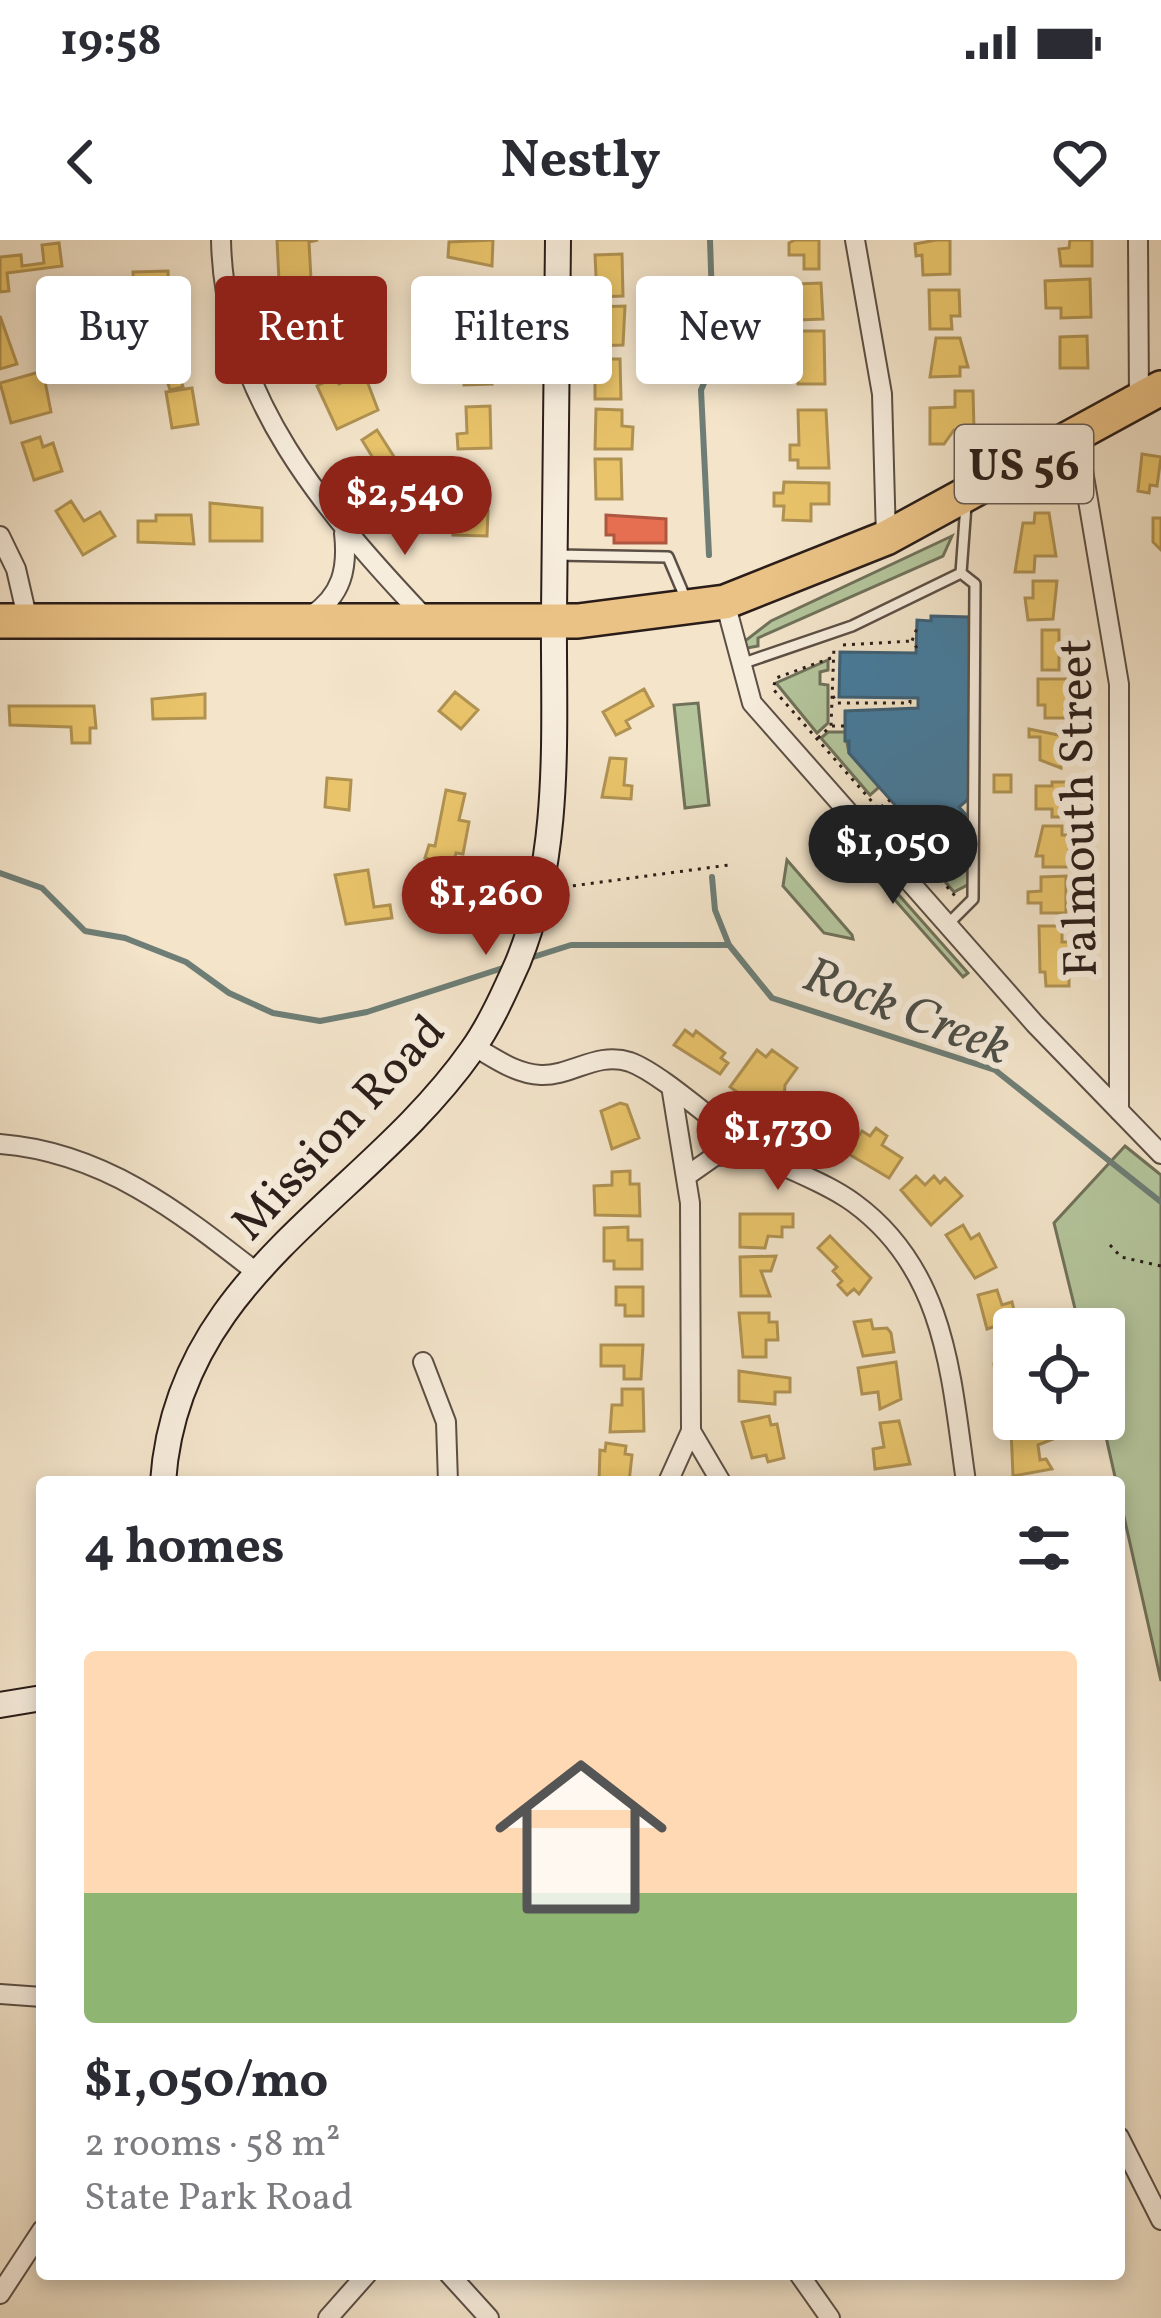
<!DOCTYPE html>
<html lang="en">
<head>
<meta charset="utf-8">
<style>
  :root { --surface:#fff; --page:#f2f2f3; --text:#2b2b33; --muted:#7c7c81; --accent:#8f2418 }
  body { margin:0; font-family:Vollkorn,serif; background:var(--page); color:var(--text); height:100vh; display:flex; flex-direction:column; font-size:45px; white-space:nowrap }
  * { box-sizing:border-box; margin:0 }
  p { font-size:39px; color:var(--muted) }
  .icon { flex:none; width:66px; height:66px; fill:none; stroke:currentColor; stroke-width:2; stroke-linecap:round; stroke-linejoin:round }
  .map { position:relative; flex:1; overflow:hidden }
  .side { position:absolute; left:36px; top:1236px; width:1089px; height:804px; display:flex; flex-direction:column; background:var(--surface); border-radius:12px; box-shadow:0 6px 18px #0003 }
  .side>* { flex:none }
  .top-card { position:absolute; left:36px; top:36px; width:1089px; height:108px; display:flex; gap:24px }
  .controls { position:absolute; left:993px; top:1068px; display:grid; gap:24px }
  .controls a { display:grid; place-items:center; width:132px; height:132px; border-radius:12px; background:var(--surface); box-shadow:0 6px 18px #0003; font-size:60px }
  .price { position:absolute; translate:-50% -102px; padding:0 27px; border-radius:42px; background:var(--accent); color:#fff; font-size:39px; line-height:78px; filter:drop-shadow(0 3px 6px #0008) }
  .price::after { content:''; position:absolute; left:50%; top:72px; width:36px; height:27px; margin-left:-18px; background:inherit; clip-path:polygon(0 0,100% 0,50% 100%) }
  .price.active { background:#222; color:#fff }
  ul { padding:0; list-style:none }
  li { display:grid; align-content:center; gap:24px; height:636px; padding:0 48px }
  li span { display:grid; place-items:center; height:372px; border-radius:12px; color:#555 }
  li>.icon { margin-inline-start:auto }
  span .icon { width:216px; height:216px; fill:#fffc; stroke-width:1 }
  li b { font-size:51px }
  h2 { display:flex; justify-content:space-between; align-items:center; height:144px; padding:0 48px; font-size:51px }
  .tag { padding:0 42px; border-radius:12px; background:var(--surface); box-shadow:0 6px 18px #0003; font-size:42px; line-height:108px }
  .tag.active { background:var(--accent); color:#fff }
  .status { display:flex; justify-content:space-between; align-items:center; height:84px; padding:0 60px; background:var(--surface); direction:ltr }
  .status svg { height:33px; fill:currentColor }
  header { display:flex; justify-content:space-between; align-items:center; height:156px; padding:0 48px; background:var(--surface); font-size:54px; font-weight:700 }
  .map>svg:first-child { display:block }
  .green { fill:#b4c59c; stroke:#6f715a; stroke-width:3 }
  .homes { fill:#e9c46a; stroke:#b09252; stroke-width:3 }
  .shops { fill:#e76f51; stroke:#ae5640; stroke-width:3 }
  .public { fill:#457b9d; stroke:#3d5f75; stroke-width:3 }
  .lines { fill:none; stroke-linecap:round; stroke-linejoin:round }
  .stream { stroke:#6e7e76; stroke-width:6 }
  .lane-casing { stroke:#5c4f45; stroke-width:14 }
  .street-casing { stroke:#5c4f45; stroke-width:22 }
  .secondary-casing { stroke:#2a1d19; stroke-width:28 }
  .highway-casing { stroke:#2a1d19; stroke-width:38 }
  .path { stroke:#2a1d19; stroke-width:3; stroke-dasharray:3 6; stroke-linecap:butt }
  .lane { stroke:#f7eddd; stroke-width:9 }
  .street { stroke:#f7eddd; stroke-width:18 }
  .secondary { stroke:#f7eddd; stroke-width:24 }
  .highway { stroke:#eac285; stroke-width:33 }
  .labels { text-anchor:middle; stroke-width:12; stroke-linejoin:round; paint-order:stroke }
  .shield { fill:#f7eddd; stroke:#685b54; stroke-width:3 }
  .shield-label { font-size:45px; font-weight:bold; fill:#2a1d19 }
  .street-label { font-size:48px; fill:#2a1d19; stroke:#f7eddd }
  .water-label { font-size:51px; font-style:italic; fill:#4c4e48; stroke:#f7eddd }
</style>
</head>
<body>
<div class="status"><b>19:58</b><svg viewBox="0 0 49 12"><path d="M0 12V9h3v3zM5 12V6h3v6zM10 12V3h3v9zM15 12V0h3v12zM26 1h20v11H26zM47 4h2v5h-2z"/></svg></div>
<header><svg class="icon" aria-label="back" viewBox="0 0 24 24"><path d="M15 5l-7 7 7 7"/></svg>Nestly<svg class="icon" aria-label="heart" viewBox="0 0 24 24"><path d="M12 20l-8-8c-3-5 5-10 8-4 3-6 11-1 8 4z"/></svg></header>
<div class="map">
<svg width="1161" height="2078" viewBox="0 0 1161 2078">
  <rect width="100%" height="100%" fill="#f3e4ca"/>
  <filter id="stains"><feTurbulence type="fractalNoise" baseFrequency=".00167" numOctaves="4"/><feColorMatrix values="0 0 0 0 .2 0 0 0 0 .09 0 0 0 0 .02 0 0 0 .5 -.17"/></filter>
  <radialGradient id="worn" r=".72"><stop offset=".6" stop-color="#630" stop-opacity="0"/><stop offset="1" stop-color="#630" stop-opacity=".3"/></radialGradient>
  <path class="green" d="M 952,296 L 943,316 L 758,398 L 758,406 L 747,408 L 745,401 L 771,381 Z
    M 828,420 L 828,430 L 820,432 L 820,444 L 828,445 L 828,483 L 817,493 L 776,443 Z
    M 698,463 L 709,565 L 685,568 L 674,465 Z
    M 828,492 L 845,492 L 849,513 L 879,547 L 870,555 L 821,498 Z
    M 909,567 L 940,602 L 969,578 L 969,644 L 954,652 L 893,581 Z
    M 852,602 L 968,733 L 963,737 L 848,607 Z
    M 787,620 L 852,695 L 853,699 L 824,693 L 783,646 Z
    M 1125,906 L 1161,935 L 1161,1441 L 1102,1179 L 1104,1089 L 1080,1089 L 1054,983 Z"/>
  <path class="homes" d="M 277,0 L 318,0 L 309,2 L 311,39 L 279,41 Z
    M 493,0 L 492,26 L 448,17 L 449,2 Z
    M 795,0 L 819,0 L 819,29 L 804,29 L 804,15 L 789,15 L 789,3 Z
    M 936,0 L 950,0 L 950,34 L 923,35 L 922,15 L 916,16 L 915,4 Z
    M 1070,0 L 1092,0 L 1092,26 L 1061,26 L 1059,9 L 1069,8 Z
    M 59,3 L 62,26 L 7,33 L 9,51 L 0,52 L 0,17 L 21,15 L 22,26 L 44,23 L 42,5 Z
    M 622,14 L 623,56 L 597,57 L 595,15 Z
    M 168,31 L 169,69 L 146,70 L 145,57 L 134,57 L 133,32 Z
    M 451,38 L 482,38 L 483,90 L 457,91 Z
    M 1090,39 L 1091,77 L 1061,78 L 1061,68 L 1046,68 L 1045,41 Z
    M 821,43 L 823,79 L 799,80 L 797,44 Z
    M 929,50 L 959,50 L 960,76 L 951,76 L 952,89 L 930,89 Z
    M 322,57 L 325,69 L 316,72 L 327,109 L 301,116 L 287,67 Z
    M 75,58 L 79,76 L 58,81 L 54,62 Z
    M 625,66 L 623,105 L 595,106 L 594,67 Z
    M 0,76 L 17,124 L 0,129 Z
    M 797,91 L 824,91 L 825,144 L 798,144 Z
    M 1087,96 L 1088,128 L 1060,128 L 1060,97 Z
    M 936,98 L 960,98 L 968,127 L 960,127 L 960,136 L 930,137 Z
    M 491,107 L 492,144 L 464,145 L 464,108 Z
    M 595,119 L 620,119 L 621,159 L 595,159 Z
    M 178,130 L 183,147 L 170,150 L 165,134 Z
    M 43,131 L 51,172 L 11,183 L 0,143 Z
    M 364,133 L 378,170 L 337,189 L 317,146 L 336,137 L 339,144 Z
    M 192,148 L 198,184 L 172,188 L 166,152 Z
    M 955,151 L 973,151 L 974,190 L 954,190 L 944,204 L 930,204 L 930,168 L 955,167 Z
    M 490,166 L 491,208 L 458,209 L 457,194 L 467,193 L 466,167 Z
    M 596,169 L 622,170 L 622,186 L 633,187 L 632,209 L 595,209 Z
    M 798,170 L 826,170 L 829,228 L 798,228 L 798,220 L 790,220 L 790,205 L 799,205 Z
    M 377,190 L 400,226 L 384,236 L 362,200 Z
    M 40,197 L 43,207 L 53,203 L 62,231 L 34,240 L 22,203 Z
    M 1142,214 L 1161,217 L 1157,246 L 1150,245 L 1149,253 L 1138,251 Z
    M 595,219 L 621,219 L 622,259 L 596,259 Z
    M 784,242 L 829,243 L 829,264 L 811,264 L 811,281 L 783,280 L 784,266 L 774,266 L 774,253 L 783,253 Z
    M 71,261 L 84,281 L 100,272 L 115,296 L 83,315 L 56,271 Z
    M 210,263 L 262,268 L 262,301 L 210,301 Z
    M 426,269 L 488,271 L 487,296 L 453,295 L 453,286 L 426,286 Z
    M 1035,273 L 1049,273 L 1056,316 L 1035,316 L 1034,332 L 1015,332 L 1023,283 L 1034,283 Z
    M 156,275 L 191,275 L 194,304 L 138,302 L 138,281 L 156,281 Z
    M 1153,278 L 1161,278 L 1161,310 L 1153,302 Z
    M 1033,341 L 1057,341 L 1053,379 L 1028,380 L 1025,358 L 1033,358 Z
    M 1042,390 L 1059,390 L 1059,430 L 1042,430 Z
    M 1038,439 L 1069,439 L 1069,478 L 1045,478 L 1045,465 L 1038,465 Z
    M 644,449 L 653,466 L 626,481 L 630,488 L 616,495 L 603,472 Z
    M 455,452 L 478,470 L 461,489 L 439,471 Z
    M 205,454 L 205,478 L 153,479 L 152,459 Z
    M 9,466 L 94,466 L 96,488 L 90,488 L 90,503 L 72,503 L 71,487 L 10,485 Z
    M 1029,489 L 1068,497 L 1068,520 L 1061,520 L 1061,528 L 1040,520 L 1040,497 L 1029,497 Z
    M 610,518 L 626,519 L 624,545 L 632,546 L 631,559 L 602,557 Z
    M 994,535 L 1011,535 L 1011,552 L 994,552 Z
    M 327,538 L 351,540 L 349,570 L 325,567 Z
    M 1052,542 L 1066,542 L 1065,577 L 1052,577 L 1052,569 L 1036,569 L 1036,546 L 1052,546 Z
    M 446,550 L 465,554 L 459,580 L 469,582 L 463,614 L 456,613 L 453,626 L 425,618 L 429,605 L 435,606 Z
    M 1043,586 L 1062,586 L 1062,595 L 1069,595 L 1069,627 L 1043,627 L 1043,616 L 1036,616 Z
    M 368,630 L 374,667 L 390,665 L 392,678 L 346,684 L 335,635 Z
    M 1066,636 L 1066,673 L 1041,673 L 1041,663 L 1028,663 L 1028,652 L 1041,651 L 1041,637 Z
    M 1039,686 L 1062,686 L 1062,702 L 1069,702 L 1069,746 L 1046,746 L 1045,732 L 1040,732 Z
    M 685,790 L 693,796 L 696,791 L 725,813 L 721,818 L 728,823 L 720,834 L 674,805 Z
    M 757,810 L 766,817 L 772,810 L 797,828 L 785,845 L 784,860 L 768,874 L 730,847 Z
    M 805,853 L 822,862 L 819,875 L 827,879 L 831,872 L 843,878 L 829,905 L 789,884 Z
    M 620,863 L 627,865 L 639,898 L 612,909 L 601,871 Z
    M 876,888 L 887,896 L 882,905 L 902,918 L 889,938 L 847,913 L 862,891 L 870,896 Z
    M 630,931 L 630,944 L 639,944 L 640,976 L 595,975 L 594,946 L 612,945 L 612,932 Z
    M 916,936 L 925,945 L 934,936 L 940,943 L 945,938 L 962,956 L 931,985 L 901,950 Z
    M 740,974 L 793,974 L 793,987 L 782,987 L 782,997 L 768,996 L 765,1008 L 740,1007 Z
    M 963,985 L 971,999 L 979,994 L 996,1027 L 975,1038 L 946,995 Z
    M 628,987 L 628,1000 L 642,1000 L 642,1029 L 614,1029 L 614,1021 L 604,1021 L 604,988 Z
    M 830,996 L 871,1038 L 859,1054 L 854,1049 L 847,1055 L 838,1045 L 842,1041 L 833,1031 L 837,1027 L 818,1008 Z
    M 776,1016 L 771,1031 L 761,1031 L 770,1056 L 741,1056 L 740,1017 Z
    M 616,1047 L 643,1047 L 643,1076 L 625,1076 L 625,1065 L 616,1065 Z
    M 997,1050 L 1002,1065 L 1012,1062 L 1016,1079 L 1025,1076 L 1029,1088 L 1014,1089 L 1014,1099 L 1001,1102 L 996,1086 L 987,1089 L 978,1055 Z
    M 739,1073 L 769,1073 L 769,1082 L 777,1082 L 778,1100 L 766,1100 L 766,1117 L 743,1117 Z
    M 871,1080 L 873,1089 L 887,1088 L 891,1093 L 894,1112 L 863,1116 L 854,1082 Z
    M 601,1105 L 643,1105 L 641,1139 L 624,1139 L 624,1126 L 601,1126 Z
    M 1013,1121 L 1014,1165 L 1000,1167 L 994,1124 Z
    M 896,1122 L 901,1159 L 880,1169 L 878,1152 L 862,1154 L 858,1128 Z
    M 739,1131 L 790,1138 L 790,1152 L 775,1152 L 775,1164 L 739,1161 Z
    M 622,1149 L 643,1149 L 644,1191 L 610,1192 L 612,1165 L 622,1165 Z
    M 769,1176 L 771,1185 L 777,1184 L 784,1218 L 768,1222 L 766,1215 L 752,1218 L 742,1182 Z
    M 899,1181 L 910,1224 L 875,1229 L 873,1209 L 884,1207 L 880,1183 Z
    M 1050,1184 L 1053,1199 L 1038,1205 L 1040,1220 L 1046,1219 L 1052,1229 L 1013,1236 L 1011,1189 Z
    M 606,1203 L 626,1206 L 625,1214 L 632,1215 L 629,1242 L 599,1242 L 600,1210 L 605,1211 Z"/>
  <path class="shops" d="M 606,275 L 666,279 L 666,303 L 614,303 L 614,295 L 606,295 Z"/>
  <path class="public" d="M 931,376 L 969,377 L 972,556 L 959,567 L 969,578 L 940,602 L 909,567 L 902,573 L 849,513 L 849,501 L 845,501 L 845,471 L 918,468 L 918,458 L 839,457 L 840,412 L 916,413 L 917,380 L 931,381 Z"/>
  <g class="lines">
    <path class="stream" d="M 709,315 L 701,150 L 714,120 L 710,0
      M 0,633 L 42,648 L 85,691 L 125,698 L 186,722 L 229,753 L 273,773 L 320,781 L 367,772 L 506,727
      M 712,637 L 715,670 L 729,705
      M 530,718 L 571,705 L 729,705 L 772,758 L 995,830 L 1161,962"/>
    <g class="lane-casing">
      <path id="lane" d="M 555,315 L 668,317 L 687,362
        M 741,424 L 852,386 L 961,333 L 966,265
        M 946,686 L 973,659 L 975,344 L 961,333"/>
    </g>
    <g class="street-casing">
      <path id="street" d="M 221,0 C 224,156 326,273 427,380
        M 855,0 L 882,154 L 886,298
        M 1138,0 L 1139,160
        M 1077,195 L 1119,444 L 1119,871
        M 0,296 L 16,329 L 28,381
        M 725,362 L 752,463 L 1035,784 L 1161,914
        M 311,376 C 342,355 348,329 344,293
        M 475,807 C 496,819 516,834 541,835 C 572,836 597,811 630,822 C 663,834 722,890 757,912 C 788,931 824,941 854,963 C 947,1031 951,1138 966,1242
        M 0,904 C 103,912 178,971 256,1032
        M 688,935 L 715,916 L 760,914
        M 423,1122 L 446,1182 L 448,1242
        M 691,1191 L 721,1242
        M 668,1242 L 691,1191 L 690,963 L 672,852
        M 0,1754 L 42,1757
        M 1119,1897 L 1161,1980
        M 449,2034 L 489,2078
        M 799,2034 L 830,2078
        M 0,2054 L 42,1990
        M 328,2078 L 367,2034"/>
    </g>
    <g class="secondary-casing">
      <path id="secondary" d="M 163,1242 C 177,1035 366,961 472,810 C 490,785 505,751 518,722 C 563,612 553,488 554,372 C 555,248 557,124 558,0
        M 0,1465 L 42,1458"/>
    </g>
    <g class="highway-casing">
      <path id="highway" d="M 0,381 L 578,381 L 725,362 L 886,298 L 1161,148"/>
    </g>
    <path class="path" d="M 843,405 L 912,401
      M 917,408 L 912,401 L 917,388
      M 831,418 L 776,438 L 773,449 L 956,657
      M 833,456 L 837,463 L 910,463 L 910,458
      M 832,486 L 845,486
      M 818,498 L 831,486 L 834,407
      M 881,567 L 890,560
      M 564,647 L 729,625
      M 1110,1005 L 1121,1017 L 1161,1026"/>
    <use href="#lane" class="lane"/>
    <use href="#street" class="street"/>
    <use href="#secondary" class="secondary"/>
    <use href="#highway" class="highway"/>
  </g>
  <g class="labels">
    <rect class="shield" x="955" y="185" width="138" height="78" rx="9"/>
    <g class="shield-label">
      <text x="1024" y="240">US 56</text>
    </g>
    <g class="street-label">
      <text transform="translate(1076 568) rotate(-91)" y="17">Falmouth Street</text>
      <text transform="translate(337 886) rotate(-47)" y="17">Mission Road</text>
    </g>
    <g class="water-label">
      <text transform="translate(908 769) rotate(21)" y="18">Rock Creek</text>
    </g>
  </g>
  <rect width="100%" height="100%" filter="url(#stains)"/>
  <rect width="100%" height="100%" fill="url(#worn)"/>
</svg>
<div class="controls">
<a><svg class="icon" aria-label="locate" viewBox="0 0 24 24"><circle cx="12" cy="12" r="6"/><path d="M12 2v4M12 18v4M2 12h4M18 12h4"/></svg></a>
</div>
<b class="price" style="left:405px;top:318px">$2,540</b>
<b class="price active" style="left:893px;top:667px">$1,050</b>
<b class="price" style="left:486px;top:718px">$1,260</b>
<b class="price" style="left:778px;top:953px">$1,730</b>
<div class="top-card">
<a class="tag">Buy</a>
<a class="tag active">Rent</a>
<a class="tag">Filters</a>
<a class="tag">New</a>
</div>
<section class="side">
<h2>4 homes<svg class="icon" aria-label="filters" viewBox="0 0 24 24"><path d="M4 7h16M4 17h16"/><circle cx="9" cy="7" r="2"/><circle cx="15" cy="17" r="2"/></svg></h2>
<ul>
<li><span style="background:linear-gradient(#ffd9b3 65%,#8fb573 0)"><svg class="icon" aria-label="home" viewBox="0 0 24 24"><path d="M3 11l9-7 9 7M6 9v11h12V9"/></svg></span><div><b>$1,050/mo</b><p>2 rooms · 58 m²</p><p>State Park Road</p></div></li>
</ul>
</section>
</div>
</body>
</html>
